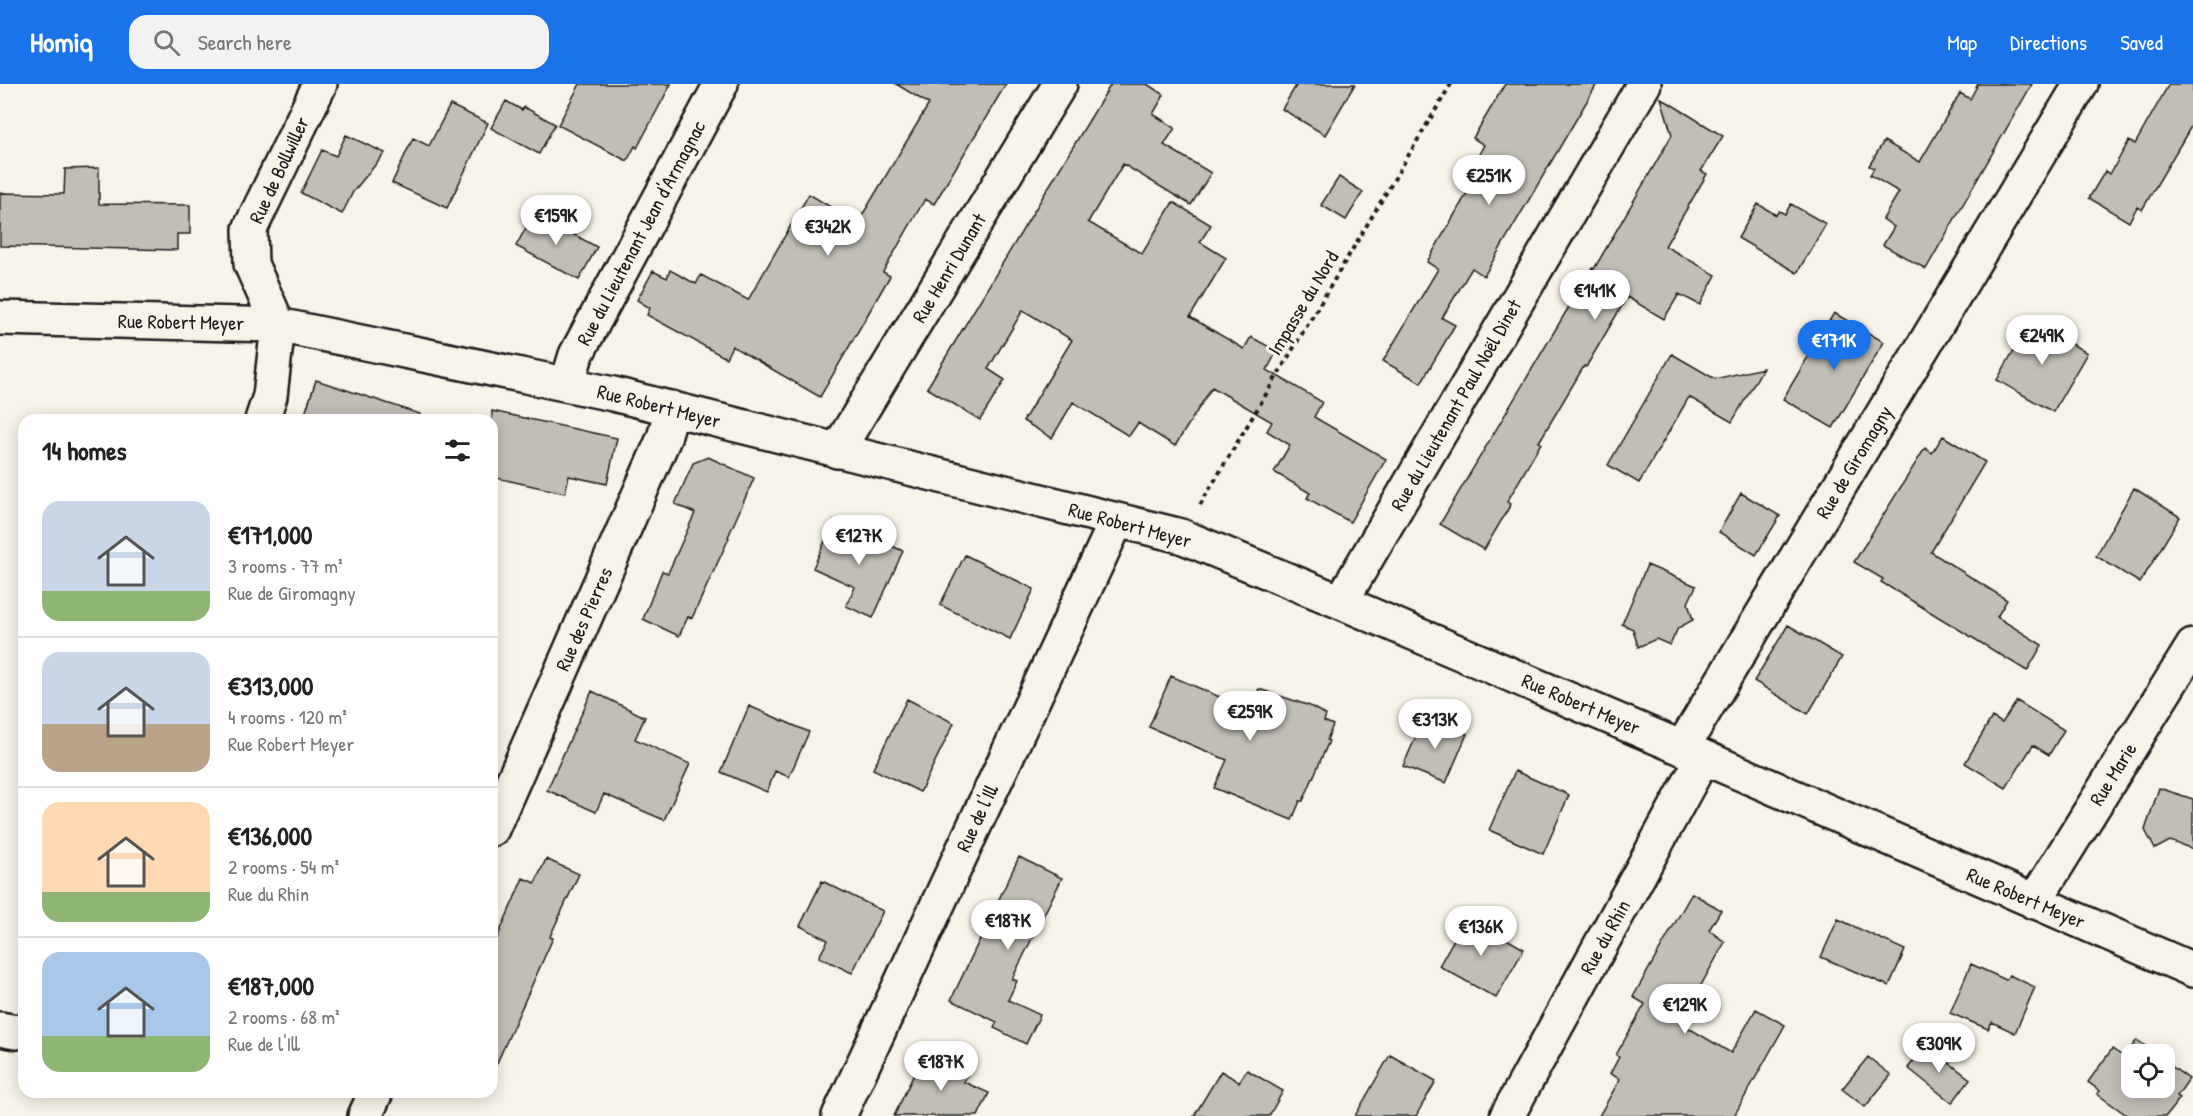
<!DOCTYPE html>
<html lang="en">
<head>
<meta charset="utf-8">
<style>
  :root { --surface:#fff; --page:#f2f2f2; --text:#222; --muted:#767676; --line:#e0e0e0; --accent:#1a73e8 }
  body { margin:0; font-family:"Patrick Hand",sans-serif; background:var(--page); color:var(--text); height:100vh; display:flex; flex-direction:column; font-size:22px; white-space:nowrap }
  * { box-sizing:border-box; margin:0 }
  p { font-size:20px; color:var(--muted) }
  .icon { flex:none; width:33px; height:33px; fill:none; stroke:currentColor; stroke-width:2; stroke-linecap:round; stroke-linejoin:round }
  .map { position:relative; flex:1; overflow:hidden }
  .drawer { position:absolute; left:18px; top:330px; width:480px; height:684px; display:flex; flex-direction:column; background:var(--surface); border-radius:18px; box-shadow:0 3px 15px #0003 }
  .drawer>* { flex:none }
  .tools { position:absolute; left:2121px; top:960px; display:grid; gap:12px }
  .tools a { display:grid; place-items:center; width:54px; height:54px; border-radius:12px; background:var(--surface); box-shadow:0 3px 15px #0003; font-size:30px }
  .price { position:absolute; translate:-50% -51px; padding:0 14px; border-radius:21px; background:#fff; color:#222; font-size:20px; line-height:39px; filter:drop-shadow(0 2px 3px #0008) }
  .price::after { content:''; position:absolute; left:50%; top:36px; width:18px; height:14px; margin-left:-9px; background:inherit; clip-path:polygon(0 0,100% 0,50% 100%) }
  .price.active { background:var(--accent); color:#fff }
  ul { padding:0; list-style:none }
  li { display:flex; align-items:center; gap:18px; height:150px; padding:0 24px }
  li+li { border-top:2px solid var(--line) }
  li span { display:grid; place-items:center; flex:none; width:168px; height:120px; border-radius:18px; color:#555 }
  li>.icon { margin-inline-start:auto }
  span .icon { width:72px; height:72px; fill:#fffc; stroke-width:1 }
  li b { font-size:26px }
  h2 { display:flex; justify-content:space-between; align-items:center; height:72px; padding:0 24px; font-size:26px }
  header { display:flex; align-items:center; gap:36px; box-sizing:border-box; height:84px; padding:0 30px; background:var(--accent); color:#fff }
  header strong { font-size:28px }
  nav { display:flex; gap:33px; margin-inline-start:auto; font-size:21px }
  .search { width:420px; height:54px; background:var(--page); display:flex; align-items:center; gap:15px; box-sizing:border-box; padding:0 21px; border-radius:18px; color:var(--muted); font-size:22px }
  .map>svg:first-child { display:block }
  .building { fill:#c0beb5; stroke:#1c1c1c; stroke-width:1.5 }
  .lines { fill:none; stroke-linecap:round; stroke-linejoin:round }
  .street-casing { stroke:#1c1c1c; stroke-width:38 }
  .path { stroke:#1c1c1c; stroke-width:4; stroke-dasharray:4.5 4.5; stroke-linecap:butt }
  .street { stroke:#f7f3e8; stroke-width:33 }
  .labels { text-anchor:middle; stroke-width:6; stroke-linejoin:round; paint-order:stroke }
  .street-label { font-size:20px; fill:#1c1c1c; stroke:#f7f3e8 }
</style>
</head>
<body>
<header>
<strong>Homiq</strong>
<div class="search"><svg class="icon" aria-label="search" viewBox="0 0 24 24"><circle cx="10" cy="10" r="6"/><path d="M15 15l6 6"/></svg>Search here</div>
<nav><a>Map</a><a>Directions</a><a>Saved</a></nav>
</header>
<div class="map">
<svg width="2193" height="1032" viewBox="0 0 2193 1032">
  <rect width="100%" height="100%" fill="#f7f3e8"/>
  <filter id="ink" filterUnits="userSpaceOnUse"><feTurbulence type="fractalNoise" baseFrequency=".0167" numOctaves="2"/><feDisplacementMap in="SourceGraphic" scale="12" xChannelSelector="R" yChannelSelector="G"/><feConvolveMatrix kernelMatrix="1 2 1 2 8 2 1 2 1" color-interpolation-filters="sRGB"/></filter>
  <g filter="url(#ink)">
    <path class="building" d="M 580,0 L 671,0 L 637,64 L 635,62 L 627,77 L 558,41 Z
      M 896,0 L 1006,0 L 934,120 L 925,115 L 883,188 L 890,192 L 820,313 L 732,262 L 726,274 L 647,231 L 650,224 L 637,216 L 653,187 L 667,194 L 670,186 L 696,200 L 701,191 L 748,216 L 809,110 L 847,133 L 849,128 L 860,135 L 929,20 Z
      M 1111,0 L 1147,0 L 1164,11 L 1153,30 L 1175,44 L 1164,61 L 1211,89 L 1191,121 L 1123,80 L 1088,138 L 1142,170 L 1173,118 L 1211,141 L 1200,158 L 1226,174 L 1190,233 L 1244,265 L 1251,253 L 1277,267 L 1267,286 L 1322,318 L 1314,333 L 1386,375 L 1350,438 L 1307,414 L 1310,409 L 1274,388 L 1290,361 L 1267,347 L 1272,338 L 1212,303 L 1175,362 L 1138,339 L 1129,352 L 1073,318 L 1052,354 L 1023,337 L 1072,256 L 1023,226 L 988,285 L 1005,296 L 980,336 L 927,304 Z
      M 1297,0 L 1355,0 L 1325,51 L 1282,25 Z
      M 1505,0 L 1597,0 L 1484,192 L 1472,184 L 1442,234 L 1455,241 L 1421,299 L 1383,277 L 1438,185 L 1427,178 L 1473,99 L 1466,94 L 1484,61 L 1473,54 Z
      M 1978,0 L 2032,0 L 1926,185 L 1883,161 L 1894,143 L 1883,135 L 1899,108 L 1870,91 L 1874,84 L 1869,82 L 1884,57 L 1920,78 L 1960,9 L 1970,15 Z
      M 2169,0 L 2193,0 L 2193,39 L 2142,126 L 2137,123 L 2129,138 L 2089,114 L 2105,87 L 2110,90 L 2129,57 L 2135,60 Z
      M 1661,14 L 1723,52 L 1701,87 L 1707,90 L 1665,162 L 1716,191 L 1700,221 L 1679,210 L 1664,235 L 1627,213 L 1586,283 L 1584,282 L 1539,358 L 1541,359 L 1507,418 L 1511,420 L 1484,466 L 1440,440 L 1592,184 L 1594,185 L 1672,51 Z
      M 506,17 L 522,26 L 524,23 L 555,40 L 539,70 L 491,44 Z
      M 450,21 L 488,39 L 447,124 L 392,99 L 413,54 L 429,62 Z
      M 346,51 L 385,69 L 353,108 L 342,130 L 301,109 L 322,66 L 336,72 Z
      M 99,84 L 99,120 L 190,121 L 190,150 L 177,150 L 177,166 L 0,162 L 0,109 L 64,110 L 65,85 Z
      M 1339,93 L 1363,108 L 1346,136 L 1321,121 Z
      M 1758,120 L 1776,131 L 1779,127 L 1785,130 L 1791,120 L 1826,140 L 1797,189 L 1738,154 Z
      M 534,129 L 597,163 L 579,196 L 516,162 Z
      M 1834,229 L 1884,258 L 1833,344 L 1783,315 Z
      M 2031,236 L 2087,269 L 2053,328 L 1997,296 Z
      M 1672,270 L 1715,295 L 1763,284 L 1732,338 L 1689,313 L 1639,399 L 1608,381 Z
      M 316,296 L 420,330 L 419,336 L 303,336 Z
      M 492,327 L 617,354 L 607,400 L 569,392 L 565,409 L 492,393 Z
      M 1943,352 L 1985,378 L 1931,468 L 2007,516 L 1997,533 L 2042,561 L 2027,587 L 1881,498 L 1883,495 L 1854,478 L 1925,364 L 1932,369 Z
      M 708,373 L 754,394 L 728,453 L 729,454 L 692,534 L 688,533 L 679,552 L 643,535 L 662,487 L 668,489 L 695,429 L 675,420 L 693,379 Z
      M 2134,404 L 2180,433 L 2140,499 L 2096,472 Z
      M 1741,409 L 1780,432 L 1756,471 L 1719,448 Z
      M 834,437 L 903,467 L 873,534 L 846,522 L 855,503 L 813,484 Z
      M 965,471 L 1034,505 L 1010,555 L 940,521 Z
      M 1647,481 L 1696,502 L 1688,519 L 1693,536 L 1678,544 L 1670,561 L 1656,555 L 1638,563 L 1633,545 L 1622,540 Z
      M 1788,541 L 1842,573 L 1808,630 L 1754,597 Z
      M 1171,592 L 1250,626 L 1259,605 L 1310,622 L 1326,631 L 1324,637 L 1333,641 L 1327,656 L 1329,657 L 1303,717 L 1300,717 L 1292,736 L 1214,704 L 1227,676 L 1149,643 Z
      M 592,607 L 645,633 L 635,655 L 690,680 L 664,736 L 604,710 L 596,728 L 547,706 Z
      M 907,615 L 954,639 L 920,708 L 873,685 Z
      M 2017,617 L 2064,646 L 2049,671 L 2033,661 L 2006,704 L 1965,679 L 1992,633 L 2002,639 Z
      M 749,622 L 809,648 L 789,693 L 775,687 L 767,708 L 721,688 Z
      M 1425,632 L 1467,650 L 1446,699 L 1403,682 Z
      M 1515,687 L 1569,711 L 1543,770 L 1489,746 Z
      M 2159,704 L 2193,715 L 2193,765 L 2170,757 L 2155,765 L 2145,746 Z
      M 1019,773 L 1062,794 L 1012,895 L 1017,897 L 1008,916 L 1040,931 L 1026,960 L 994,944 L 997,938 L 951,916 Z
      M 546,775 L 579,790 L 552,848 L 550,853 L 553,854 L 492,990 L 492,866 L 523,794 L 535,799 Z
      M 822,797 L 883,827 L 852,889 L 819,873 L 828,856 L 800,842 Z
      M 1692,809 L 1721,826 L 1709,846 L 1725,858 L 1680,939 L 1731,969 L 1756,925 L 1785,941 L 1734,1032 L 1599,1032 L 1620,995 L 1610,990 L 1619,973 L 1616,971 L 1645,920 L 1633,913 Z
      M 1467,832 L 1524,865 L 1496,914 L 1439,882 Z
      M 1838,835 L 1905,866 L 1889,902 L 1821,873 Z
      M 1971,880 L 2006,896 L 2009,891 L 2035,903 L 2015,949 L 1992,938 L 1988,945 L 1950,929 Z
      M 2137,956 L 2156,970 L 2132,970 L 2132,1004 L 2164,1004 L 2164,977 L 2189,995 L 2177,1012 L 2180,1014 L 2166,1032 L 2128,1032 L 2097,1010 L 2100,1007 L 2088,998 L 2112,965 L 2124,973 Z
      M 1926,961 L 1970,995 L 1952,1019 L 1908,984 Z
      M 932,970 L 969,987 L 964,998 L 989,1009 L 978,1032 L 894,1032 L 916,986 L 923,989 Z
      M 1390,971 L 1436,997 L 1422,1021 L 1416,1032 L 1355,1032 Z
      M 1868,973 L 1891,991 L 1865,1023 L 1842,1005 Z
      M 1247,986 L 1283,1007 L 1269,1032 L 1194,1032 L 1221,987 L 1239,998 Z"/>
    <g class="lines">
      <g class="street-casing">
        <path id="street" d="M 0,234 L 278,241 L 613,310 L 1181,452 L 1341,518 L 1682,664 L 2193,886
          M 278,241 L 251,180 L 250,145 L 320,0
          M 567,300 L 576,271 L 721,0
          M 262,336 L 270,312 L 278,241
          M 837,367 L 1060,0
          M 1341,518 L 1644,0
          M 1682,664 L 2081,0
          M 492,745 L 664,354 L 672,324
          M 2034,818 L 2193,562
          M 0,945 L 16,948 L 24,946
          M 365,1032 L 376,1008
          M 839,1032 L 1117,436
          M 1507,1032 L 1703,674"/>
      </g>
      <path class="path" d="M 1200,421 L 1451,0"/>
      <use href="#street" class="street"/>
    </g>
  </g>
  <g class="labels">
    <g class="street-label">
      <text transform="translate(279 86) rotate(-65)" y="7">Rue de Bollwiller</text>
      <text transform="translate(641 149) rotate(-62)" y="7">Rue du Lieutenant Jean d'Armagnac</text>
      <text transform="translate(949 184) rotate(-59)" y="7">Rue Henri Dunant</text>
      <text transform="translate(1303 219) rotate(-59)" y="7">Impasse du Nord</text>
      <text transform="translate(181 238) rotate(1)" y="7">Rue Robert Meyer</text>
      <text transform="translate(1456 321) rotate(-60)" y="7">Rue du Lieutenant Paul Noël Dinet</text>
      <text transform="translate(659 322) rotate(14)" y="7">Rue Robert Meyer</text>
      <text transform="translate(1854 378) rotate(-59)" y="7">Rue de Giromagny</text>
      <text transform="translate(1130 441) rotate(15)" y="7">Rue Robert Meyer</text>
      <text transform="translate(584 535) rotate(-66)" y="7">Rue des Pierres</text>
      <text transform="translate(1581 620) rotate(23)" y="7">Rue Robert Meyer</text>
      <text transform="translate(2113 690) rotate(-58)" y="7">Rue Marie</text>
      <text transform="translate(977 734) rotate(-65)" y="7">Rue de l'Ill</text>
      <text transform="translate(2026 814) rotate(23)" y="7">Rue Robert Meyer</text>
      <text transform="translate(1605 853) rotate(-61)" y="7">Rue du Rhin</text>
    </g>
  </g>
</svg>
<div class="tools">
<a><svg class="icon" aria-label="locate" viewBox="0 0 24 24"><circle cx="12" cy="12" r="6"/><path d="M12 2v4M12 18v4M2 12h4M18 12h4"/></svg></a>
</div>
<b class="price" style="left:1489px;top:122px">€251K</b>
<b class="price" style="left:556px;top:162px">€159K</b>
<b class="price" style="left:828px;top:173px">€342K</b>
<b class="price" style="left:1595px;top:237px">€141K</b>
<b class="price" style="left:2042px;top:282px">€249K</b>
<b class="price active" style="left:1834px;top:287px">€171K</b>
<b class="price" style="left:859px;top:482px">€127K</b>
<b class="price" style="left:1250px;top:658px">€259K</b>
<b class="price" style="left:1435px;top:666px">€313K</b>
<b class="price" style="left:1008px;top:867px">€187K</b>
<b class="price" style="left:1481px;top:873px">€136K</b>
<b class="price" style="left:1685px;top:951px">€129K</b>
<b class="price" style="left:1939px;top:990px">€309K</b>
<b class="price" style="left:941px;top:1008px">€187K</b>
<section class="drawer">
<h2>14 homes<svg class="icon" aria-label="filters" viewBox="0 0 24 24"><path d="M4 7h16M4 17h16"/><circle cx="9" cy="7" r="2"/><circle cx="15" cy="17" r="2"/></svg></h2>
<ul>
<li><span style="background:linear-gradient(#c9d6e8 75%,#8fb573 0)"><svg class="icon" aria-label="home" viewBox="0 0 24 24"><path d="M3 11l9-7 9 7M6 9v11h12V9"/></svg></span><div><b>€171,000</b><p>3 rooms · 77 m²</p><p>Rue de Giromagny</p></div></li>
<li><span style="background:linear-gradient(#c9d6e8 60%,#b9a48a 0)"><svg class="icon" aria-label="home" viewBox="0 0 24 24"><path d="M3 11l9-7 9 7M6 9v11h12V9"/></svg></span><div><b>€313,000</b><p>4 rooms · 120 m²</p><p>Rue Robert Meyer</p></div></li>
<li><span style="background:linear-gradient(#ffd9b3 75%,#8fb573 0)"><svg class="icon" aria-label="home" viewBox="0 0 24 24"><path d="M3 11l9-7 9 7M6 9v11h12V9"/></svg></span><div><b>€136,000</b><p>2 rooms · 54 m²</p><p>Rue du Rhin</p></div></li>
<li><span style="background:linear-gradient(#a9c7e8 70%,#8fb573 0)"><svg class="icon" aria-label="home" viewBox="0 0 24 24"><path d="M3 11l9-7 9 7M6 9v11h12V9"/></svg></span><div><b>€187,000</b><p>2 rooms · 68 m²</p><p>Rue de l'Ill</p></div></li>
</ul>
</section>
</div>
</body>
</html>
